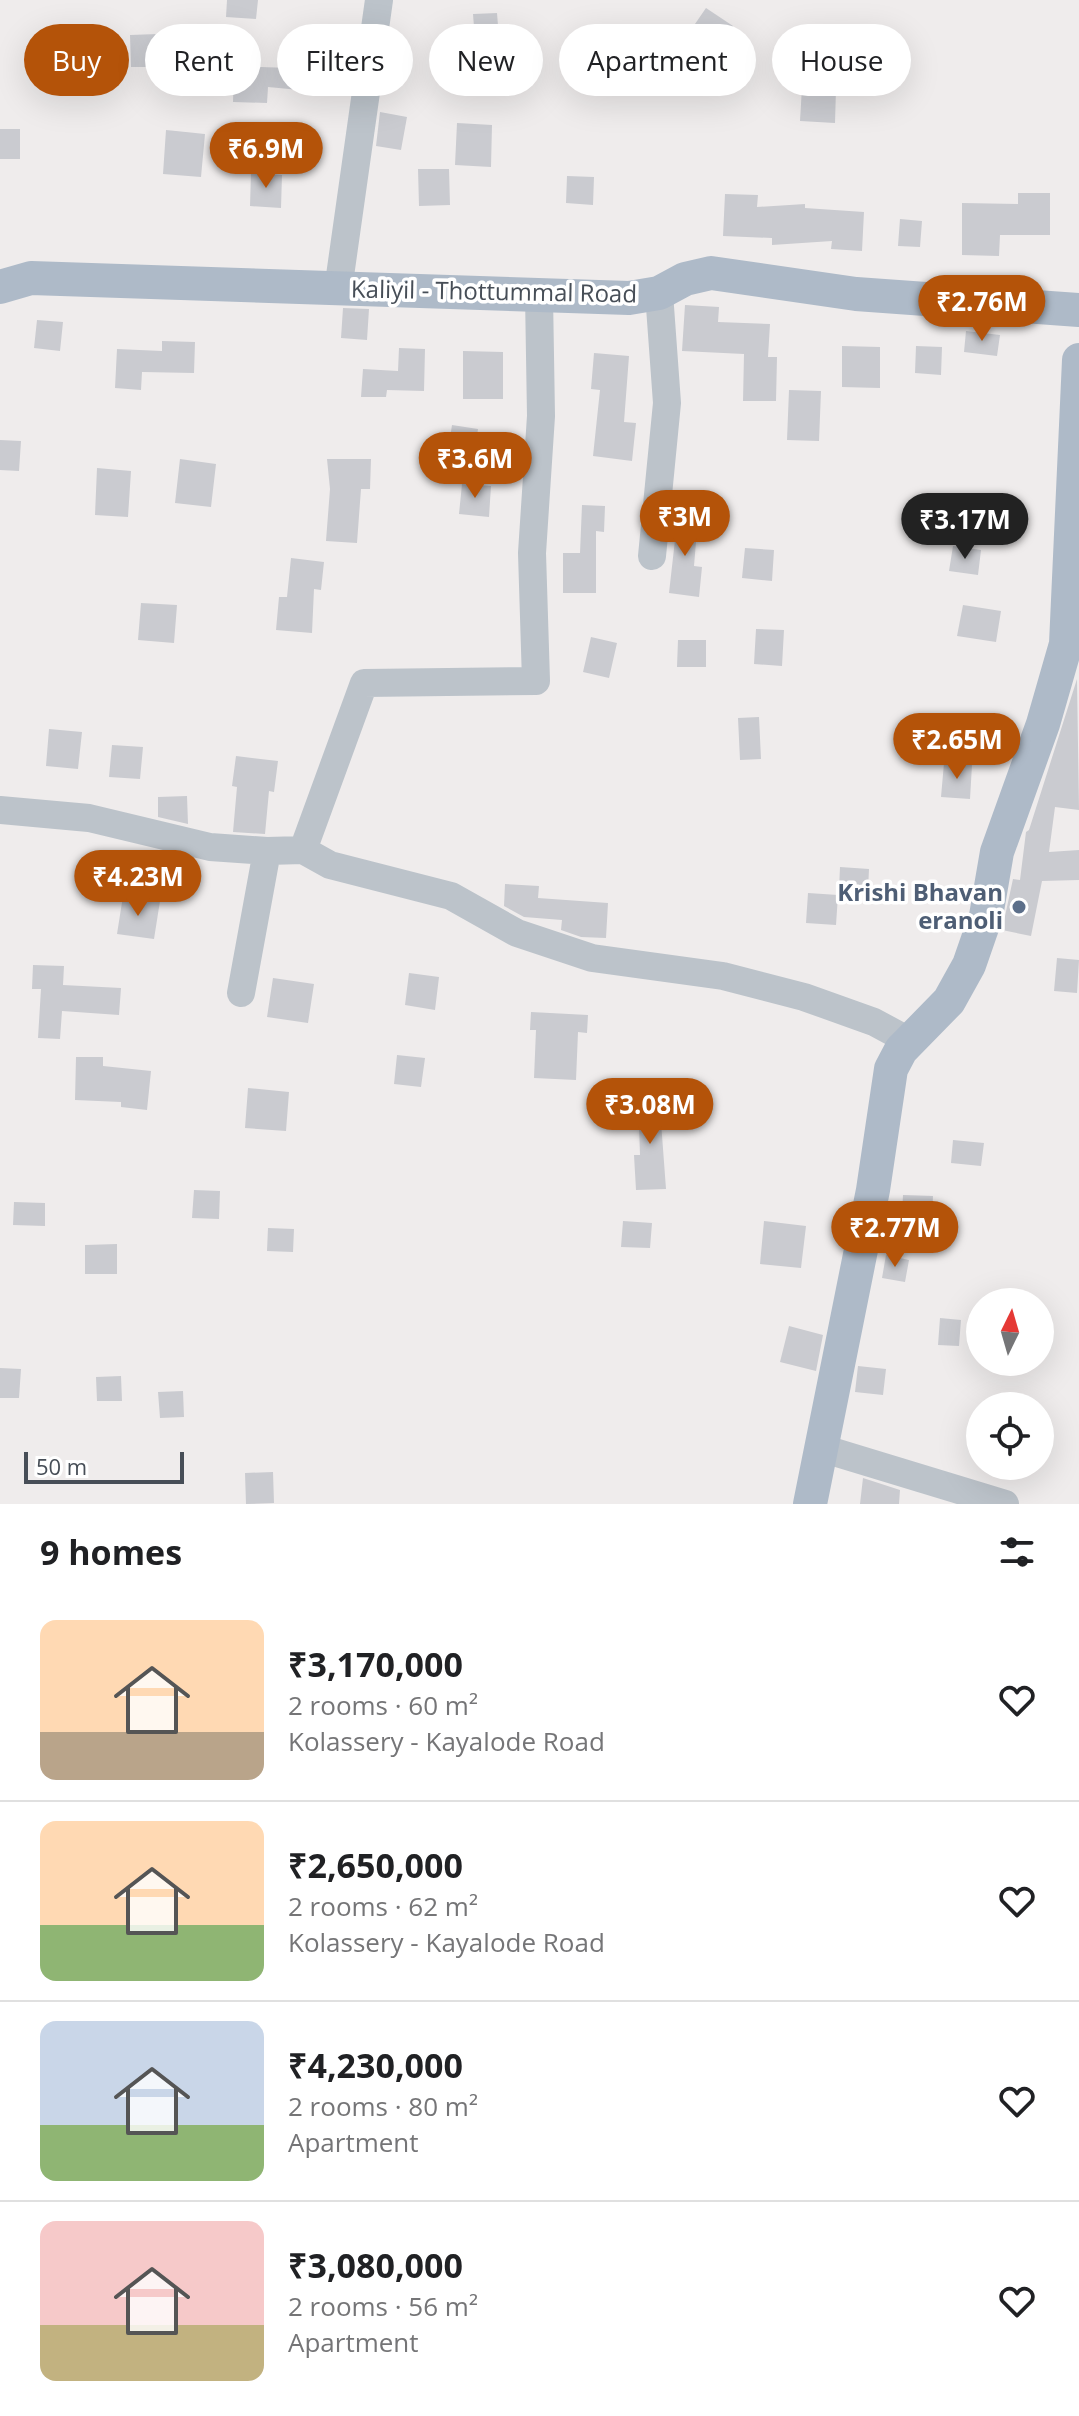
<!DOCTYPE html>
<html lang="en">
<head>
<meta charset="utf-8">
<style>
  :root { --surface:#fff; --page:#f6f6f6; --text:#202124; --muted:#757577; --line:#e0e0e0; --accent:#b45309 }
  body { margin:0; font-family:"Open Sans",sans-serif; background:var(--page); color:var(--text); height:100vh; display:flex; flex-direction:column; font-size:30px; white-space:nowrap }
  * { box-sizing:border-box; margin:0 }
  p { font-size:26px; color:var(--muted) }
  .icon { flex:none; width:44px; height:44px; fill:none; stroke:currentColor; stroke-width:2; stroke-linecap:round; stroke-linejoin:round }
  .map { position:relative; height:1504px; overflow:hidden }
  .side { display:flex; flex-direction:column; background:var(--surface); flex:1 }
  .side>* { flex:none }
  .hud { position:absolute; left:24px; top:24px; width:1032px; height:72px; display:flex; gap:16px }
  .needle { width:52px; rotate:5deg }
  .fabs { position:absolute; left:966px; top:1288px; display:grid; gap:16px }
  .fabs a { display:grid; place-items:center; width:88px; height:88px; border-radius:50%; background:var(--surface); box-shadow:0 8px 32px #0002; font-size:40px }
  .scale { position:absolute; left:24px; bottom:20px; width:160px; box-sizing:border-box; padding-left:8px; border:4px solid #474e57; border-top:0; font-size:22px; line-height:28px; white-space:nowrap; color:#474e57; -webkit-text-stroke:6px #fff; paint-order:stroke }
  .price { position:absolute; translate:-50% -68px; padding:0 18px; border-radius:28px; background:var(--accent); color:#fff; font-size:26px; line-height:52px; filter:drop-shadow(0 2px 4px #0008) }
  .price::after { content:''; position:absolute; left:50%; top:48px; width:24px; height:18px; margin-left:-12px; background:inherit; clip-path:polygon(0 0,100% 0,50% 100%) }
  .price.on { background:#222; color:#fff }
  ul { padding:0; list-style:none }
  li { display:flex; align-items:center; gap:24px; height:200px; padding:0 40px }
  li+li { border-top:2px solid var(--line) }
  li span { display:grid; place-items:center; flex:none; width:224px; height:160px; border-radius:16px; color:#555 }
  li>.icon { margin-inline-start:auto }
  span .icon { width:96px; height:96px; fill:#fffc; stroke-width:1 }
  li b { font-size:34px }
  h2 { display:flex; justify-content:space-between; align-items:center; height:96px; padding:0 40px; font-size:34px }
  .pill { padding:0 28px; border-radius:36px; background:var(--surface); box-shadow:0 8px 32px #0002; font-size:28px; line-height:72px }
  .pill.on { background:var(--accent); color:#fff }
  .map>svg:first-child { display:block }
  .building { fill:#cacbd0 }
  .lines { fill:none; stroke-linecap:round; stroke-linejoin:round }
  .minor { stroke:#bcc3ca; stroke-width:28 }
  .major { stroke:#aebac8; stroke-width:34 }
  .service-dot { fill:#5c6f8a; stroke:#fff; stroke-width:3 }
  .labels { text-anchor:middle; stroke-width:7; stroke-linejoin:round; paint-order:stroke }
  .street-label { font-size:24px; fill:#474e57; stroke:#fff }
  .service-label { font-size:24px; font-weight:bold; fill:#4e5e75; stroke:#fff; text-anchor:end }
</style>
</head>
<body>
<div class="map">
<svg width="1079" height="1504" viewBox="0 0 1079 1504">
  <rect width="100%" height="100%" fill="#efecec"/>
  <path class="building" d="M 227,0 L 258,0 L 256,19 L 226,17 Z
    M 706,8 L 733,26 L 702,71 L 675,53 Z
    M 497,13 L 499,38 L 475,40 L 473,14 Z
    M 158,34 L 159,67 L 131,67 L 130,35 Z
    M 321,46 L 346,49 L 342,85 L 311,82 L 310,91 L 268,87 L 267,103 L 233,102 L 234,66 L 289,68 L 290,61 L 319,63 Z
    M 802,87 L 836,89 L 835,123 L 800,121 Z
    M 380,112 L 407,117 L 401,150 L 376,146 Z
    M 457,123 L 492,125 L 491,167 L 455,165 Z
    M 0,129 L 20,129 L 20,159 L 0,159 Z
    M 166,130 L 205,134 L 201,177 L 163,174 Z
    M 418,169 L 449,169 L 450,205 L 419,206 Z
    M 251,173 L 282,175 L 281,208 L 250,206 Z
    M 567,176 L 594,177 L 593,205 L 566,203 Z
    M 1018,193 L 1050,193 L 1050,235 L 1000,235 L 999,256 L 962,255 L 962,203 L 1018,204 Z
    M 725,194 L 758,195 L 757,207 L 805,204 L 805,208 L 864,212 L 862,251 L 831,249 L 832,241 L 772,245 L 772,238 L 723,236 Z
    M 900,219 L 922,221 L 920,247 L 898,246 Z
    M 685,305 L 719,307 L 718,322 L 770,324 L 768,357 L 777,357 L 776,401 L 743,401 L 744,354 L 682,351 Z
    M 343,308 L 369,309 L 367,340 L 341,338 Z
    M 37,320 L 63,322 L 60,351 L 34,348 Z
    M 966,331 L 1000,335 L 997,356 L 964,352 Z
    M 162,341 L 195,342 L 194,373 L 142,372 L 141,390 L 115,388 L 117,349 L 162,351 Z
    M 842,346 L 880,347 L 880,388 L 842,387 Z
    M 916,346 L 942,347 L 941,375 L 915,373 Z
    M 399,348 L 425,349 L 424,391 L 387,390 L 386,397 L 361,397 L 363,369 L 398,371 Z
    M 463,351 L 503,352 L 503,399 L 463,399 Z
    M 594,353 L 629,356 L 624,422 L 636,423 L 632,461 L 593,456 L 600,390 L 591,389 Z
    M 789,390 L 821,391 L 819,441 L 787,440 Z
    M 452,425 L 478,429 L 474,456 L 448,451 Z
    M 0,440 L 21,441 L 19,471 L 0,470 Z
    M 180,459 L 216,464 L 211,507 L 175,503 Z
    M 327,459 L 371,459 L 370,489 L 361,489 L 357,543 L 326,541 L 330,489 Z
    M 97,468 L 131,471 L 128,517 L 95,515 Z
    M 462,484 L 491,486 L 489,517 L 459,514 Z
    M 582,505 L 605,506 L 604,532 L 596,531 L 596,593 L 563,593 L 563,553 L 580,553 Z
    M 673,516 L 698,518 L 694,566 L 702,567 L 699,597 L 669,593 L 675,540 L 671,539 Z
    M 953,546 L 981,550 L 978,575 L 949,571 Z
    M 745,548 L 774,550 L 772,581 L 742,578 Z
    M 291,558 L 324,562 L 321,590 L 314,589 L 312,633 L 276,630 L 279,597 L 287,597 Z
    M 141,603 L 177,605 L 174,643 L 138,640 Z
    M 963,605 L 1001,611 L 996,642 L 957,636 Z
    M 756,629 L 784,630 L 782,666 L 754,664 Z
    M 591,637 L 617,643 L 609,678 L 583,672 Z
    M 678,640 L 706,640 L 706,667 L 677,667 Z
    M 1077,679 L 1079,810 L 1055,807 L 1049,852 L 1079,850 L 1079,880 L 1042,881 L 1031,936 L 1002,930 L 1013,879 L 1020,880 L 1026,832 L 1029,830 Z
    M 759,717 L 761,759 L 740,760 L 738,718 Z
    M 49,729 L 82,732 L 78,769 L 46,766 Z
    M 112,745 L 143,747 L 140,779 L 109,777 Z
    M 236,756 L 278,761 L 274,792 L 269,791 L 265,834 L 233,832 L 237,787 L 232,786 Z
    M 944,763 L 972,765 L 970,799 L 941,797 Z
    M 187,796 L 188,824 L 158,817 L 158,797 Z
    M 840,867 L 869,869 L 868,890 L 839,889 Z
    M 505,884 L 539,886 L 538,898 L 608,903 L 606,938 L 581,937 L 561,930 L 562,920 L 524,917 L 504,906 Z
    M 808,893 L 838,895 L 836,925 L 806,923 Z
    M 123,896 L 160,901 L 154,939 L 117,934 Z
    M 1057,958 L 1079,960 L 1077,993 L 1054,991 Z
    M 33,965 L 64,966 L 63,985 L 121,988 L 119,1015 L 62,1011 L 60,1039 L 38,1038 L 41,989 L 32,989 Z
    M 409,973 L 439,977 L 435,1010 L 405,1005 Z
    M 273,978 L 314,984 L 308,1023 L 267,1017 Z
    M 531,1012 L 588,1015 L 587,1033 L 578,1032 L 576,1080 L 534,1078 L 536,1030 L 530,1030 Z
    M 397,1055 L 425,1058 L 421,1087 L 394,1084 Z
    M 76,1057 L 103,1057 L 103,1066 L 151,1071 L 147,1110 L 121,1107 L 121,1102 L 75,1100 Z
    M 248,1088 L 289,1092 L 286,1131 L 245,1128 Z
    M 659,1095 L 666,1189 L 636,1190 L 634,1155 L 640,1155 L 638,1096 Z
    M 953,1140 L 984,1143 L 981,1166 L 951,1163 Z
    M 194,1190 L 220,1191 L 219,1219 L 192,1218 Z
    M 903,1195 L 933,1196 L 931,1233 L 901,1232 Z
    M 14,1202 L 45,1203 L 45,1226 L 13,1225 Z
    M 623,1221 L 652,1223 L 650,1248 L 621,1247 Z
    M 764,1221 L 806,1226 L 801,1268 L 760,1264 Z
    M 268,1228 L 294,1229 L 293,1252 L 267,1251 Z
    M 117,1244 L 117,1274 L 85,1274 L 85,1245 Z
    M 886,1255 L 909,1260 L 905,1282 L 882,1278 Z
    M 940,1318 L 961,1320 L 959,1346 L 938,1345 Z
    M 789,1326 L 823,1335 L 816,1371 L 780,1362 Z
    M 858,1366 L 886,1369 L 883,1395 L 855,1392 Z
    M 0,1368 L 21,1369 L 19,1398 L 0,1398 Z
    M 121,1376 L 122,1401 L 97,1401 L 96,1377 Z
    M 183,1391 L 184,1417 L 160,1418 L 158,1392 Z
    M 273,1472 L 274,1503 L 246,1504 L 245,1473 Z
    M 863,1478 L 900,1490 L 899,1504 L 860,1504 Z"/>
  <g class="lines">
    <path class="minor" d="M 338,290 L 379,0
      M 652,556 L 667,403 L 659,293
      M 0,810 L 89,818 L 210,847 L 267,851
      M 303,850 L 330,865 L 451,896 L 517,933 L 592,958 L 723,976 L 804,997 L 874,1022 L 911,1042
      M 241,993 L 267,851 L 303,850 L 364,683 L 536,681 L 532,553 L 541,416 L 539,295
      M 821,1448 L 1005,1504"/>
    <path class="major" d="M 0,287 L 31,278 L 629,298 L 659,293 L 685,279 L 711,273 L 856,294 L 1079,310
      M 810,1504 L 873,1190 L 891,1069 L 901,1050 L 949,1001 L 969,965 L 986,916 L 997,852 L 1043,724 L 1066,644 L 1079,360"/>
  </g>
  <circle class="service-dot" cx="1019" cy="907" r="8"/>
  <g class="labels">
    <g class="street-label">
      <text transform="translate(494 292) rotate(1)" y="8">Kaliyil - Thottummal Road</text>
    </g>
    <g class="service-label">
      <text x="1003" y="901">Krishi Bhavan<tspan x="1003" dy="28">eranoli</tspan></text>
    </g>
  </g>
</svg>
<div class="fabs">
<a><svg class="needle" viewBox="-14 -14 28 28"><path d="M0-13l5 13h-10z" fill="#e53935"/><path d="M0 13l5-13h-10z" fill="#757577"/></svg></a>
<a><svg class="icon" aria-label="locate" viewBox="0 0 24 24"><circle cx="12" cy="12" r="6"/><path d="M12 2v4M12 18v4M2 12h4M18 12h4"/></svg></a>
</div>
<div class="scale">50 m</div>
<b class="price" style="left:266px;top:190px">₹6.9M</b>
<b class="price" style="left:982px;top:343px">₹2.76M</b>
<b class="price" style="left:475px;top:500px">₹3.6M</b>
<b class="price" style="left:685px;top:558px">₹3M</b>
<b class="price on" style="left:965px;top:561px">₹3.17M</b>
<b class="price" style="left:957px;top:781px">₹2.65M</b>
<b class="price" style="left:138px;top:918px">₹4.23M</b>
<b class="price" style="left:650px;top:1146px">₹3.08M</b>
<b class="price" style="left:895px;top:1269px">₹2.77M</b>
<div class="hud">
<a class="pill on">Buy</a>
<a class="pill">Rent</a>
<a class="pill">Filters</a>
<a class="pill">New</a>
<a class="pill">Apartment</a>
<a class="pill">House</a>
</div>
</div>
<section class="side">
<h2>9 homes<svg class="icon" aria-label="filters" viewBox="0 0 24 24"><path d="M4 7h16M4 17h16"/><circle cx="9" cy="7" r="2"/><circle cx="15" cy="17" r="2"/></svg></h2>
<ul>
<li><span style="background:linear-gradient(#ffd9b3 70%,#b9a48a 0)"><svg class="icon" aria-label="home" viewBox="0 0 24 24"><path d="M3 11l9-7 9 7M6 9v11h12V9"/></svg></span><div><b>₹3,170,000</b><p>2 rooms · 60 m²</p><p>Kolassery - Kayalode Road</p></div><svg class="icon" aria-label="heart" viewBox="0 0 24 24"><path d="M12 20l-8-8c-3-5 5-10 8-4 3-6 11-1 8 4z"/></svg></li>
<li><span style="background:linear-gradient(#ffd9b3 65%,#8fb573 0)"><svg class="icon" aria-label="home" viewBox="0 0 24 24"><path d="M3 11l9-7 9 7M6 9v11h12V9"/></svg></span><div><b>₹2,650,000</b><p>2 rooms · 62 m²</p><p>Kolassery - Kayalode Road</p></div><svg class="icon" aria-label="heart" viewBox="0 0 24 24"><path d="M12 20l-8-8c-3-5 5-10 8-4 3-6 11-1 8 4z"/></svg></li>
<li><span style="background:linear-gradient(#c9d6e8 65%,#8fb573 0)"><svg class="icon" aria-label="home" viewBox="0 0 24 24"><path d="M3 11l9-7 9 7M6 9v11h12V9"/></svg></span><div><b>₹4,230,000</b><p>2 rooms · 80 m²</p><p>Apartment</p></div><svg class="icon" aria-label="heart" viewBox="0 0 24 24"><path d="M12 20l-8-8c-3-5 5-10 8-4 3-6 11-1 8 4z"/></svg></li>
<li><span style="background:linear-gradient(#f6c9c9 65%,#c2b280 0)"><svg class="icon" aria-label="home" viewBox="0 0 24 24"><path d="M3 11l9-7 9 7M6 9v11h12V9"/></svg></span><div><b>₹3,080,000</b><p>2 rooms · 56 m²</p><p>Apartment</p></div><svg class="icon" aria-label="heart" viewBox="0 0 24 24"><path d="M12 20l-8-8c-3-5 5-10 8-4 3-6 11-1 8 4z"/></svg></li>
</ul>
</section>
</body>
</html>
